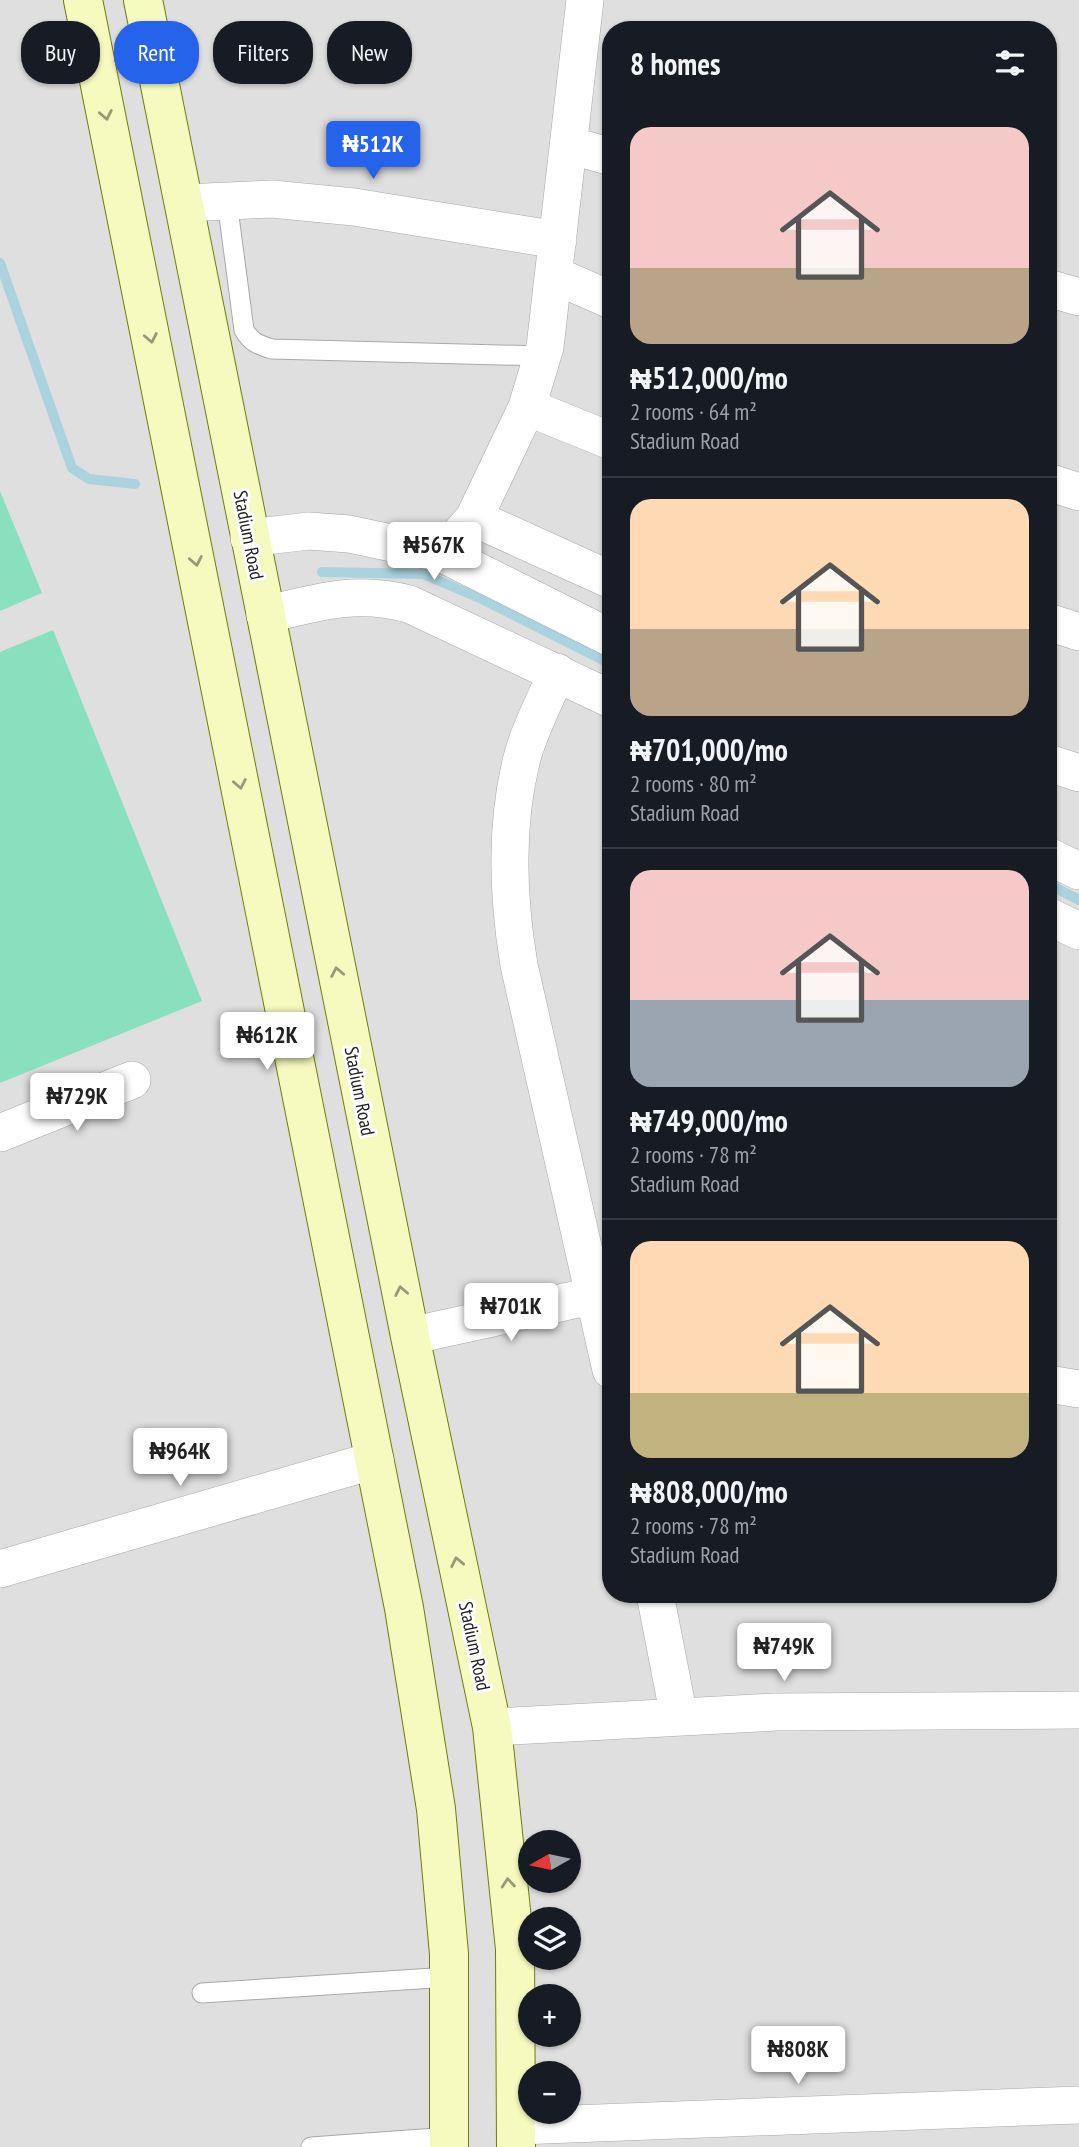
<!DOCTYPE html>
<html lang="en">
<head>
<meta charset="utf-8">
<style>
  :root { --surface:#171b24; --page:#20242c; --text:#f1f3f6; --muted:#9ea1a6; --line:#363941; --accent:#2563eb }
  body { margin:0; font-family:"PT Sans Narrow",sans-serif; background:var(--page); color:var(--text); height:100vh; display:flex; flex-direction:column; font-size:26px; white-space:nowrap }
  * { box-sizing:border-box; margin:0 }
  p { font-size:23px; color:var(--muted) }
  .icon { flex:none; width:38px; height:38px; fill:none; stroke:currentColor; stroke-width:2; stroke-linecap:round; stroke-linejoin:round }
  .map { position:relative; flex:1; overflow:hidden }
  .drawer { position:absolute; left:602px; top:21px; width:455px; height:1582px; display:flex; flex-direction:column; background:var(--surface); border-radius:28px; box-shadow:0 2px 5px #0004 }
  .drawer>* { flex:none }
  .guide { position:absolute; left:21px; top:21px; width:476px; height:63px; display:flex; gap:14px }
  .needle { width:46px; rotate:261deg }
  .fabs { position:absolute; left:518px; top:1830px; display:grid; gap:14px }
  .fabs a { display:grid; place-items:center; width:63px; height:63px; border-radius:50%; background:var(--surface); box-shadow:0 2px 5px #0004; font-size:35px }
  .price { position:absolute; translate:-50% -60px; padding:0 16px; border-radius:7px; background:#fff; color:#222; font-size:23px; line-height:46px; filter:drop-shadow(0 2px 4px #0008) }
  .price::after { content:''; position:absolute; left:50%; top:42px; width:21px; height:16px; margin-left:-10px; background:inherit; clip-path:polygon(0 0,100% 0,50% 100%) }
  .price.current { background:var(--accent); color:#fff }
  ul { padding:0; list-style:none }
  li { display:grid; align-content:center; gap:14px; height:371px; padding:0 28px }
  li+li { border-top:2px solid var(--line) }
  li span { display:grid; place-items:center; height:217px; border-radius:21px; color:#555 }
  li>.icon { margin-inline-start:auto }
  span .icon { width:126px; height:126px; fill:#fffc; stroke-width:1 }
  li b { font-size:30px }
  h2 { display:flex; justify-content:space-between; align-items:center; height:84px; padding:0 28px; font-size:30px }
  .chip { padding:0 24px; border-radius:28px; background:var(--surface); box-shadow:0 2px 5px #0004; font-size:24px; line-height:63px }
  .chip.current { background:var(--accent); color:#fff }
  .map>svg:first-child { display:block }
  .residential { fill:#e0dfdf; fill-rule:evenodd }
  .pitch { fill:#88e0be }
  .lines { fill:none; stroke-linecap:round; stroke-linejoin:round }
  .stream { stroke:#aad3df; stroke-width:10 }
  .lane-casing { stroke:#a9a9a9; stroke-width:21 }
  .street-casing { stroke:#a9a9a9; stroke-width:38 }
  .secondary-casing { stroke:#707d05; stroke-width:40 }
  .lane { stroke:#fff; stroke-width:19 }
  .street { stroke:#fff; stroke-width:37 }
  .secondary { stroke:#f7fabf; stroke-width:38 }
  .oneway { stroke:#979978 }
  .labels { text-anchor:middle; stroke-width:6; stroke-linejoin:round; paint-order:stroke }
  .street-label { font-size:19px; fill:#222; stroke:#fff }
</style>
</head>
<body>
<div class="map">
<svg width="1079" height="2147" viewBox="0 0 1079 2147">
  <rect width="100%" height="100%" fill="#f2efe9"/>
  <path class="residential" d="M 0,0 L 1079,0 L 1079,2147 L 0,2147 ZM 611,30 L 1048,30 L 1048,1594 L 611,1594 ZM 530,1843 L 569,1843 L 569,1881 L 530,1881 ZM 530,1920 L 569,1920 L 569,1958 L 530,1958 ZM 530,1997 L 569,1997 L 569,2035 L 530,2035 ZM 530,2074 L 569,2074 L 569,2112 L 530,2112 Z"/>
  <path class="pitch" d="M 0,491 L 42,593 L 0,611 Z
    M 53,630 L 202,1001 L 0,1083 L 0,652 Z"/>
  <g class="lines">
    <path class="stream" d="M 0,263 L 72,468 L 89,479 L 135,484
      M 322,572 L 423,574 L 484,600 L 611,664
      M 1048,884 L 1079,900"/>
    <g class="lane-casing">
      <path id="lane" d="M 227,201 L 244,330 C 251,342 258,345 272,349 L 542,356
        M 202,1993 L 449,1977
        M 311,2147 L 450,2137"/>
    </g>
    <g class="street-casing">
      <path id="street" d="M 570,145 L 611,157
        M 184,203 L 272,199 L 354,207 L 558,240
        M 554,275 L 611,300
        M 1048,288 L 1079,297
        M 527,407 L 611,441
        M 1048,482 L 1079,492
        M 474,518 L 611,580
        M 249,538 L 309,531 L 349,534 L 443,554 L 611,638
        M 443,554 L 474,518 L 527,407 L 545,347 L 585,0
        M 265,615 C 317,602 356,590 409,604 L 611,699
        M 1048,622 L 1079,632
        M 557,672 C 545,701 528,732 521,762 C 505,828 508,899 519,965 L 611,1370
        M 1048,763 L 1079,773
        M 1048,856 L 1079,871
        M 1048,916 L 1079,931
        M 0,1133 L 132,1080
        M 410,1336 L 596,1295 L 611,1298
        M 1048,1384 L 1079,1389
        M 0,1569 L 375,1460
        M 655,1594 L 679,1717
        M 492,1727 L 776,1712 L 1079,1710
        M 518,2126 L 1079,2105"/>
    </g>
    <g class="secondary-casing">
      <path id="secondary" d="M 83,0 L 404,1608 L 436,1809 L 449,1954 L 449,2147
        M 143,0 L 410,1336 L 492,1727 L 515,1949 L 516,2147"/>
    </g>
    <use href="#lane" class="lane"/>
    <use href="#street" class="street"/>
    <use href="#secondary" class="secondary"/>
  </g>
  <defs><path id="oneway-chevron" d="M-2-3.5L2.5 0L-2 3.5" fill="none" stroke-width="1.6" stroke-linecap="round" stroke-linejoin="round" transform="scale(1.75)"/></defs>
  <g class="oneway">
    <use href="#oneway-chevron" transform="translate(106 115) rotate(79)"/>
    <use href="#oneway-chevron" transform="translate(151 338) rotate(79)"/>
    <use href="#oneway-chevron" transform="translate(196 561) rotate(79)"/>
    <use href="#oneway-chevron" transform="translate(240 784) rotate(79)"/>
    <use href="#oneway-chevron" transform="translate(337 972) rotate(-101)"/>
    <use href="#oneway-chevron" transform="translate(401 1291) rotate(-101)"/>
    <use href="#oneway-chevron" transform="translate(457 1562) rotate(-102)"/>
    <use href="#oneway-chevron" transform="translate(508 1883) rotate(-95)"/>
  </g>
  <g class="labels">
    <g class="street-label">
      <text transform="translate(249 535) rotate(79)" y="7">Stadium Road</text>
      <text transform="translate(360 1091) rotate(79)" y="7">Stadium Road</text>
      <text transform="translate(475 1646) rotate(78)" y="7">Stadium Road</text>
    </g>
  </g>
</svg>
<div class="fabs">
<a><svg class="needle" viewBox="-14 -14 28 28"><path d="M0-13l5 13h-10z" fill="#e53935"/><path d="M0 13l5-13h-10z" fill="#9ea1a6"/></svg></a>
<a><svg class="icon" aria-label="layers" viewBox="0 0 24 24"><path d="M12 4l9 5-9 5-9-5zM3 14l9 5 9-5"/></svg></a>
<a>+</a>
<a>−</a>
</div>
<b class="price current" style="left:373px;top:181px">₦512K</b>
<b class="price" style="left:434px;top:582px">₦567K</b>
<b class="price" style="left:267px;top:1072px">₦612K</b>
<b class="price" style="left:77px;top:1133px">₦729K</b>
<b class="price" style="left:511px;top:1343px">₦701K</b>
<b class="price" style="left:180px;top:1488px">₦964K</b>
<b class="price" style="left:784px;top:1683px">₦749K</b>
<b class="price" style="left:798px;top:2086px">₦808K</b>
<div class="guide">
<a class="chip">Buy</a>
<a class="chip current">Rent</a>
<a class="chip">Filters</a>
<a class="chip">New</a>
</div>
<section class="drawer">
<h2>8 homes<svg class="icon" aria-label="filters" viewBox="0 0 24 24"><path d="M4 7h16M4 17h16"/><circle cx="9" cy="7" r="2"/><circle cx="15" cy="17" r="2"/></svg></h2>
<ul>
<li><span style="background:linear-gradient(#f6c9c9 65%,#b9a48a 0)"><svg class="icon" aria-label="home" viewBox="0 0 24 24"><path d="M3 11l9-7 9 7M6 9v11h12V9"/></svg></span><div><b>₦512,000/mo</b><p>2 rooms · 64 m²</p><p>Stadium Road</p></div></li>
<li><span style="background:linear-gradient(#ffd9b3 60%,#b9a48a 0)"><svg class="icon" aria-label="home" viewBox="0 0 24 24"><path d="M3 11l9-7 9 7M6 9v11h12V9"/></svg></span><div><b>₦701,000/mo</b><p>2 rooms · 80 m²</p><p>Stadium Road</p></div></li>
<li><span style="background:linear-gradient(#f6c9c9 60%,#9aa5b1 0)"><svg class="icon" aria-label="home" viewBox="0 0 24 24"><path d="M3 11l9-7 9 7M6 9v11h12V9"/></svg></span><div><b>₦749,000/mo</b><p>2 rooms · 78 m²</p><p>Stadium Road</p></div></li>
<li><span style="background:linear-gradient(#ffd9b3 70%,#c2b280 0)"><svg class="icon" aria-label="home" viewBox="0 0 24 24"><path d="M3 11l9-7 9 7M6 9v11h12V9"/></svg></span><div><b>₦808,000/mo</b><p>2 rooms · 78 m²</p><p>Stadium Road</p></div></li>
</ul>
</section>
</div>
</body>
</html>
